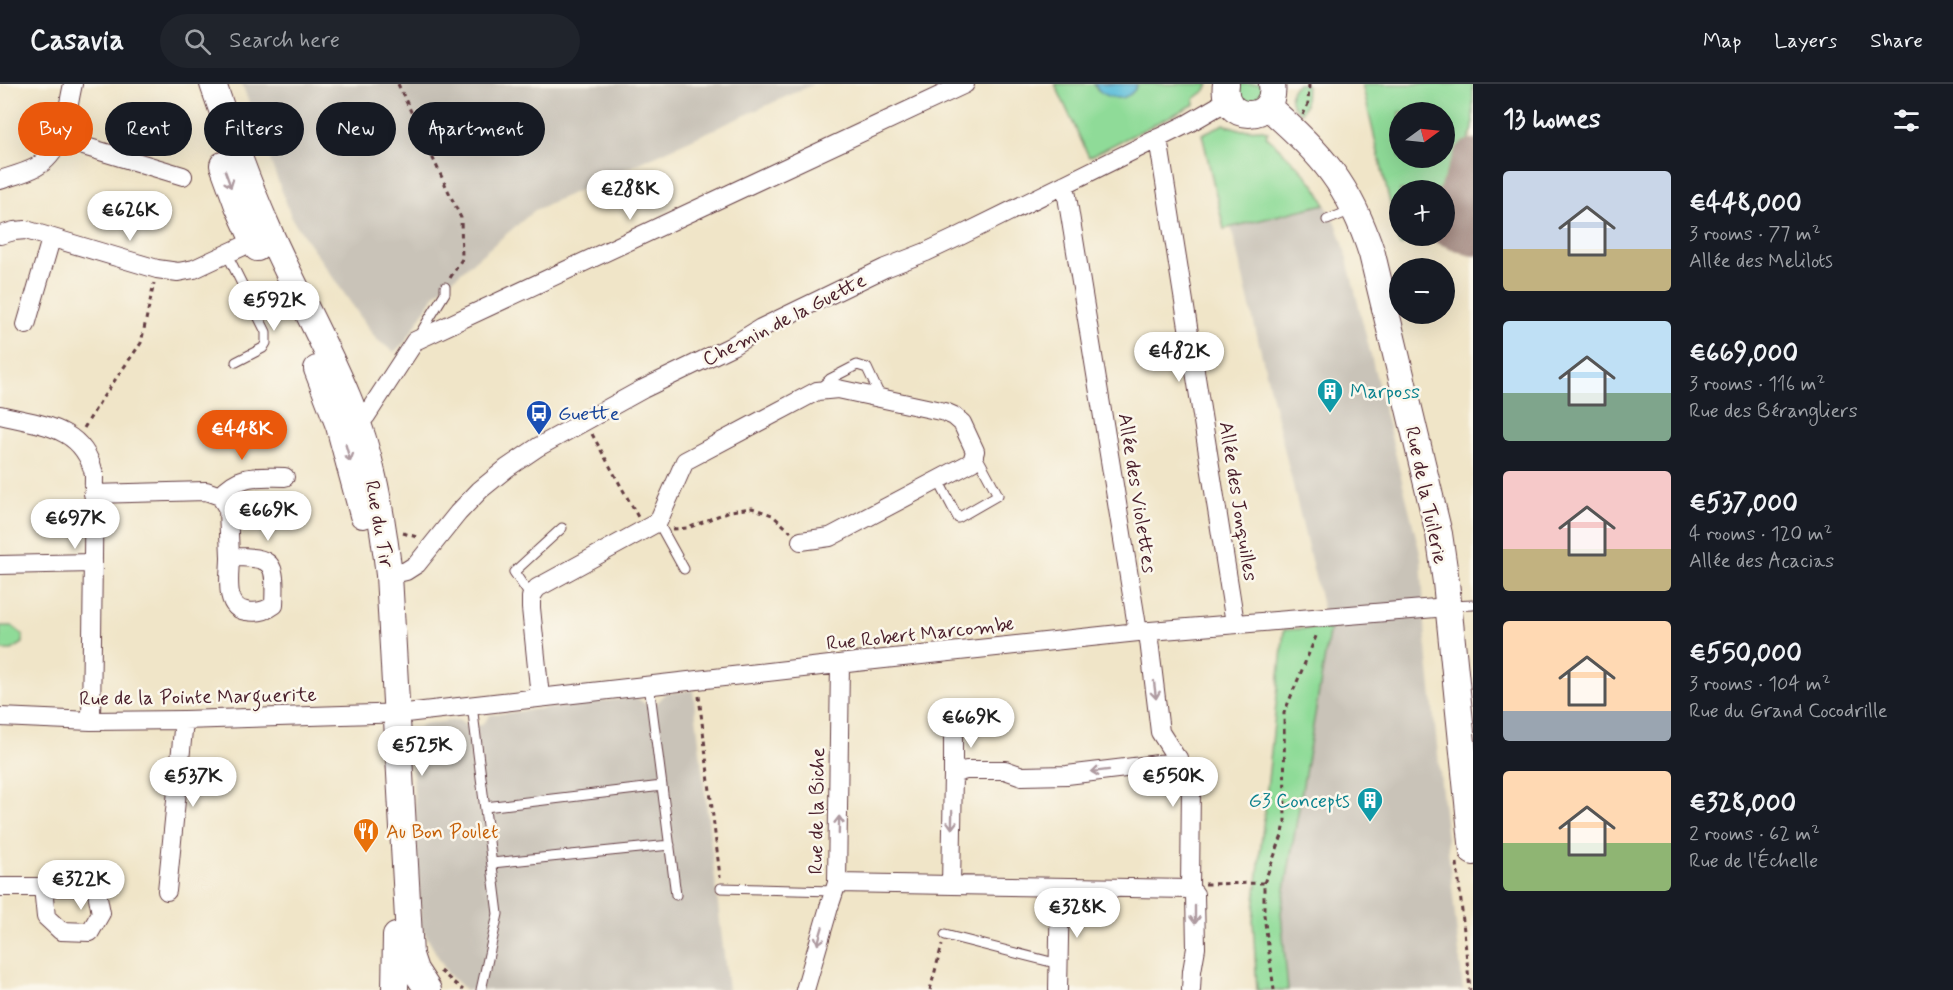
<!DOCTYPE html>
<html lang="en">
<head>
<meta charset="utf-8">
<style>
  :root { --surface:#171b24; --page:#20242c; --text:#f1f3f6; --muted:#9ea1a6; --line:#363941; --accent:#ea580c }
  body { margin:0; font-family:Mynerve,sans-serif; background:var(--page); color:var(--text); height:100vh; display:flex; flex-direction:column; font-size:22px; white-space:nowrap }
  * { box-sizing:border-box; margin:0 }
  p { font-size:20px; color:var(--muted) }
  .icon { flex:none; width:33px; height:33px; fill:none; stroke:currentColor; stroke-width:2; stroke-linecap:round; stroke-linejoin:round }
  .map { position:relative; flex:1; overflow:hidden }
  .side { display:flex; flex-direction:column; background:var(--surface); width:480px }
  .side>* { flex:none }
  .top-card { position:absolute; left:18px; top:18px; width:570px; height:54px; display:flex; gap:12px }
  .needle { width:39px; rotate:75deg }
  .fabs { position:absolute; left:1389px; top:18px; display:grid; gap:12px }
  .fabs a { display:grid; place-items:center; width:66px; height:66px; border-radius:50%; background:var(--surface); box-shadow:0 6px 24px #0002; font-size:30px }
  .price { position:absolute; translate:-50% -51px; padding:0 14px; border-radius:21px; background:#fff; color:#222; font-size:20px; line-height:39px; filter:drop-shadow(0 2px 3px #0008) }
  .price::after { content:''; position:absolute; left:50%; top:36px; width:18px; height:14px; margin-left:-9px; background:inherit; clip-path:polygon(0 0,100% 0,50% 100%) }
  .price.selected { background:var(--accent); color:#fff }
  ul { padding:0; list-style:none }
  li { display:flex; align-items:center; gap:18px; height:150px; padding:0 30px }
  li span { display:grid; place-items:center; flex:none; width:168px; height:120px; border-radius:6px; color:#555 }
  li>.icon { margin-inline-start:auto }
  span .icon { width:72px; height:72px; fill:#fffc; stroke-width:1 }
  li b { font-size:26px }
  h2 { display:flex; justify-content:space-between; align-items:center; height:72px; padding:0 30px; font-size:26px }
  .pill { padding:0 21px; border-radius:27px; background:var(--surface); box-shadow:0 6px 24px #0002; font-size:21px; line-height:54px }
  .pill.selected { background:var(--accent); color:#fff }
  header { display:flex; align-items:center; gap:36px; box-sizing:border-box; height:84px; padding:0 30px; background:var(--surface); border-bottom:2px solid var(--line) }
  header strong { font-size:28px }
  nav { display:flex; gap:33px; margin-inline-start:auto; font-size:21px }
  .search { width:420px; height:54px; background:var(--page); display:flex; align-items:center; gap:15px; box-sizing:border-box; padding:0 21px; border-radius:33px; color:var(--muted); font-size:22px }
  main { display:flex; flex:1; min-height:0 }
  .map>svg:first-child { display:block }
  .industrial { fill:#c9c3b8 }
  .green { fill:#8fdb98; stroke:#6c7d62; stroke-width:1.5; fill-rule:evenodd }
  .water { fill:#5cbeda; stroke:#536e82; stroke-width:1.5 }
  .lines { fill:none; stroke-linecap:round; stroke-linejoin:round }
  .taxiway { stroke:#9d827a; stroke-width:40 }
  .lane-casing { stroke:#633d43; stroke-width:11 }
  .street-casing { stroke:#633d43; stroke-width:20 }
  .secondary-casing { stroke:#633d43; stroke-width:28 }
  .path { stroke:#633d43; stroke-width:3; stroke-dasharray:4.5 4.5; stroke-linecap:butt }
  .lane { stroke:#fff; stroke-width:9 }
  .street { stroke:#fff; stroke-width:18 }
  .secondary { stroke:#fff; stroke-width:26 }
  .oneway { stroke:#ae9aa0 }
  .labels { text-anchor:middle; stroke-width:5; stroke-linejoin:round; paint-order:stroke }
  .street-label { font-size:20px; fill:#4a1f2b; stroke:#fbf7ec }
  .culture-label { font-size:20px; fill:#0d838f; stroke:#fbf7ec; text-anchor:start }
  .transit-label { font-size:20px; fill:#164399; stroke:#fbf7ec; text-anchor:start }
  .food-label { font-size:20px; fill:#c56008; stroke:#fbf7ec; text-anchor:start }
</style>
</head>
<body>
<header>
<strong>Casavia</strong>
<div class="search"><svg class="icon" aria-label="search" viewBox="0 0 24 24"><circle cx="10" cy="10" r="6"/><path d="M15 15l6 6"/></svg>Search here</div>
<nav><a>Map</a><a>Layers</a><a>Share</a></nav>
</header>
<main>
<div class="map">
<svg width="1473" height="906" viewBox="0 0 1473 906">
  <rect width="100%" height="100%" fill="#fbf7ec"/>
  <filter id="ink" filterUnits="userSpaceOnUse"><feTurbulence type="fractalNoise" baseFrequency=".0167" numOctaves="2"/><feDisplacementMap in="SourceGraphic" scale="12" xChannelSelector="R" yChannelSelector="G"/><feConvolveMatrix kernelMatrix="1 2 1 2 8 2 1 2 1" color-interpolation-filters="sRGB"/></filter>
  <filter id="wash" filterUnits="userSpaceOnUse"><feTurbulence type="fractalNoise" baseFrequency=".008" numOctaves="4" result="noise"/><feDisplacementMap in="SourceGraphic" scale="24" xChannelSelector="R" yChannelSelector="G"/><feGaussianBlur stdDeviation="1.35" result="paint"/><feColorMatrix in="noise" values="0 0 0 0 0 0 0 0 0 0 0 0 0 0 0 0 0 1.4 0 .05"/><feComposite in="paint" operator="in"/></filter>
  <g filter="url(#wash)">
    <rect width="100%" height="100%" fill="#f0e5c8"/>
    <path class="industrial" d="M 242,0 L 814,0 L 535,126 L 435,210 L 405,258 L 394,268 L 376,255 L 292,135 Z
      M 1325,120 L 1336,139 L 1343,159 L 1421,473 L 1426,558 L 1463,906 L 1288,906 L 1281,829 L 1330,543 L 1322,522 L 1231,143 Z
      M 693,606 L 728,906 L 466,906 L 448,890 L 421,843 L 411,650 L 423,640 L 458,636 L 468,643 L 482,641 L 490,631 L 636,613 L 645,620 L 658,618 L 666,609 Z"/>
    <path class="green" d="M 1055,0 L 1094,0 L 1097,6 L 1135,5 L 1137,0 L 1209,0 L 1206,6 L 1194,15 L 1195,20 L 1089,73 Z
      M 1237,0 L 1261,0 L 1262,7 L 1254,17 L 1246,18 L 1239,13 Z
      M 1298,0 L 1306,0 L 1305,21 L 1301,29 C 1292,22 1288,17 1292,5 Z
      M 1362,0 L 1473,0 L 1473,45 L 1445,109 L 1444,106 L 1400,106 L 1400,152 L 1425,152 L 1400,162 ZM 1400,28 L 1444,28 L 1444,74 L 1400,74 Z
      M 1224,40 L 1242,46 L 1261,45 L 1268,48 L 1266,52 C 1287,72 1314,93 1325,120 L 1224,145 L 1202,50 Z
      M 0,542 L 12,542 L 23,551 L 23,559 L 12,566 L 0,566 Z
      M 1330,543 L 1281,829 L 1288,906 L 1257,906 L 1253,836 L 1284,546 Z"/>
    <path class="water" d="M 1094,0 L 1137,0 C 1131,21 1102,16 1094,0 Z"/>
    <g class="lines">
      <path class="taxiway" d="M 1473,75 L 1445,141 L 1473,152"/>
    </g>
  </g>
  <g filter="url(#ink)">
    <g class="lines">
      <g class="lane-casing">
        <path id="lane" d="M 1327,136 L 1352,126
          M 227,170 L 266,248 L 266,259 L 263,264 L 236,278
          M 418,253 L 445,209 L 445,203
          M 820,304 L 830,295 L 857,281 L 867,284 L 881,314
          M 938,396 L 958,434 L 998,411 L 976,370
          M 658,438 L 684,485
          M 531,513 L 514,488 L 562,444
          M 1451,522 L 1473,521
          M 649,601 L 676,811
          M 472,621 L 498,830 L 481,906
          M 485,723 L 662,702
          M 492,779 L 670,761
          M 721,804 L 834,807
          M 945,851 L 1059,880"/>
      </g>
      <g class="street-casing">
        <path id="street" d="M 1158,54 L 1235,539
          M 60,55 L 183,92
          M 0,96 C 12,92 25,89 36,83 C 65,67 66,29 73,0
          M 1065,100 L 1138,548
          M 0,151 L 14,147 L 26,146 L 157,185 L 178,188 L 194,185 L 263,153
          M 26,241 L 51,155
          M 0,331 C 41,341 83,342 94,390 L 91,637
          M 348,339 L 366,332 L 415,257 L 965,0
          M 93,410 L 206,407 L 220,412 L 228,425 L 230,473 C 274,473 276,477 274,521 C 266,527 256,529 246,527 C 223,524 230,490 230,473
          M 220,412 C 239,389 259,393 285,393
          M 0,481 L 92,479
          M 389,491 L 406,487 L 417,480 L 458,429 L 480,406 L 507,384 L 538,363 L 643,305 L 732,262 L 761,244 L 885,184 L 926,168 L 960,152 L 1189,39 L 1227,17
          M 1148,548 L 1160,648 L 1190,695 L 1191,699 L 1190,805 L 1195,810 L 1196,864 L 1192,887 L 1191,906
          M 540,613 L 531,524 L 531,513 L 537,504 L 658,438 L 685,377 L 817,307 L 838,305 L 945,328 L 954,332 L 962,339 L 975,367 L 972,378 L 830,453 L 801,457
          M 0,633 L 91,637 L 184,636 L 406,629 L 856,578 L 1138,548 L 1448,523
          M 953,690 L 953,640
          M 837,799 L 1190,805
          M 951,801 L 953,690 L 966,686 L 1005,686 L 1022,692 L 1067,691 L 1167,679 L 1178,674
          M 0,803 L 96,803 L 101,829 L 90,848 L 61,847 L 46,833 L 43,803
          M 167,807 L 184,636
          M 805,906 L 829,823 L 837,799 L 840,580
          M 1058,906 L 1060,803"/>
      </g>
      <g class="secondary-casing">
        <path id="secondary" d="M 213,0 C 230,49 247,98 268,145 C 293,202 324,256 348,314 C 372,369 382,432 389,491 L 410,871 L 415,886 L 428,906
          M 1226,0 C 1220,40 1278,40 1272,0
          M 1267,22 C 1321,69 1350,101 1372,170 L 1439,450 L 1446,498 L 1473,768
          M 223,81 L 238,122 L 257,164
          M 317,285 L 339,342 L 363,431
          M 395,906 L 396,852"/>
      </g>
      <path class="path" d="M 398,0 L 461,134 L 462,175 L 450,194
        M 1303,31 L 1308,20 L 1309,0
        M 247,38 L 255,35
        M 84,344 L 101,316 L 141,259 L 154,199
        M 592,350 L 638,433
        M 673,445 L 688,444 L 730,427 L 752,424 L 772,431 L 791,448
        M 403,449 L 417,453
        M 699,612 L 720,793
        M 1457,779 L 1470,906
        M 1205,800 L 1264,799
        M 440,887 L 463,906
        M 930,906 L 942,861
        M 1274,906 L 1264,831 L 1264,799 L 1283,749 L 1285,739 L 1284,629 L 1317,550"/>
      <use href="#lane" class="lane"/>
      <use href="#street" class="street"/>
      <use href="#secondary" class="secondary"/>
    </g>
    <defs><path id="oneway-shaft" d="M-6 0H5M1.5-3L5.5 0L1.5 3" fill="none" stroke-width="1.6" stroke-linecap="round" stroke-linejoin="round" transform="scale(1.5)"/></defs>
    <g class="oneway">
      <use href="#oneway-shaft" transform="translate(228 95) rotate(70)"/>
      <use href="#oneway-shaft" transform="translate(348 369) rotate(74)"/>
      <use href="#oneway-shaft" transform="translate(1155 606) rotate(83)"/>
      <use href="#oneway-shaft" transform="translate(1100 687) rotate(173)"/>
      <use href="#oneway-shaft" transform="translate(952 736) rotate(91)"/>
      <use href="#oneway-shaft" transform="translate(839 741) rotate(-89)"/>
      <use href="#oneway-shaft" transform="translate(1195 831) rotate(90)"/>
      <use href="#oneway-shaft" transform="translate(820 852) rotate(106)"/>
    </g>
  </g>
  <defs>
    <g id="building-pin" transform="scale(1.35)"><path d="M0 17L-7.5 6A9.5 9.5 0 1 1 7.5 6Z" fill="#0f9aa8" stroke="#fbf7ec"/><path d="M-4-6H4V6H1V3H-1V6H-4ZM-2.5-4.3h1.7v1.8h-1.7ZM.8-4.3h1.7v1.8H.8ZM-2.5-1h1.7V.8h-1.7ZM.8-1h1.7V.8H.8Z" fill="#fff"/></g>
    <g id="bus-pin" transform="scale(1.35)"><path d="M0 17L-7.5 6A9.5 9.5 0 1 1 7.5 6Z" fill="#1a4fb4" stroke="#fbf7ec"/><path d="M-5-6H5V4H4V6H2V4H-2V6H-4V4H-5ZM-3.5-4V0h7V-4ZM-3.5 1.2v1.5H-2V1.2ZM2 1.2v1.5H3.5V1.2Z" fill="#fff"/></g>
    <g id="restaurant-pin" transform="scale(1.35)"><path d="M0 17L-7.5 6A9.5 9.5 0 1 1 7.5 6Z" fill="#e8710a" stroke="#fbf7ec"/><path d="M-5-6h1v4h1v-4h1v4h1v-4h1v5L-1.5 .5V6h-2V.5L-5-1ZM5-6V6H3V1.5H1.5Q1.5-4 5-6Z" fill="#fff"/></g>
  </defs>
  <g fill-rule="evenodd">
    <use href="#building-pin" x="1330" y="307"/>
    <use href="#bus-pin" x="539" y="329"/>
    <use href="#building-pin" x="1370" y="716"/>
    <use href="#restaurant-pin" x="366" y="747"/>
  </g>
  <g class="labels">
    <g class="street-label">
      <text transform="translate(784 235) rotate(-27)" y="7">Chemin de la Guette</text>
      <text transform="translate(1138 409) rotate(81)" y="7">Allée des Violettes</text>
      <text transform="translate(1427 411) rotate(78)" y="7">Rue de la Tuilerie</text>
      <text transform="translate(1239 417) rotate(81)" y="7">Allée des Jonquilles</text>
      <text transform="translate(380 440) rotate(80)" y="7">Rue du Tir</text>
      <text transform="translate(920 549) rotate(-6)" y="7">Rue Robert Marcombe</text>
      <text transform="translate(198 612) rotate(-1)" y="7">Rue de la Pointe Marguerite</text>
      <text transform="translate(816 727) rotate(-89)" y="7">Rue de la Biche</text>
    </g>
    <g class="culture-label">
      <text x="1350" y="314">Marposs</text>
      <text x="1350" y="723" text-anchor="end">G3 Concepts</text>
    </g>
    <g class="transit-label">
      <text x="558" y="336">Guette</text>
    </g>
    <g class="food-label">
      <text x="386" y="754">Au Bon Poulet</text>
    </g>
  </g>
</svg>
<div class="fabs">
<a><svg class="needle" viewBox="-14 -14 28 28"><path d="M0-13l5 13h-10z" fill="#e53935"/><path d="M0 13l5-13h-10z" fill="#9ea1a6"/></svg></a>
<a>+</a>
<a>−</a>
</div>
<b class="price" style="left:630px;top:137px">€288K</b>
<b class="price" style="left:130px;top:158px">€626K</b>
<b class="price" style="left:274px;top:248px">€592K</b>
<b class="price" style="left:1179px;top:299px">€482K</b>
<b class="price selected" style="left:242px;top:377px">€448K</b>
<b class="price" style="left:268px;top:458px">€669K</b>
<b class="price" style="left:75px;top:466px">€697K</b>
<b class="price" style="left:971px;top:665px">€669K</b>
<b class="price" style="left:422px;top:693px">€525K</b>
<b class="price" style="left:193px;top:724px">€537K</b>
<b class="price" style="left:1173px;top:724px">€550K</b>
<b class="price" style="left:81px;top:827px">€322K</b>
<b class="price" style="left:1077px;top:855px">€328K</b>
<div class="top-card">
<a class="pill selected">Buy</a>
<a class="pill">Rent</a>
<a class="pill">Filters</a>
<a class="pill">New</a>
<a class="pill">Apartment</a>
</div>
</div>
<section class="side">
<h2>13 homes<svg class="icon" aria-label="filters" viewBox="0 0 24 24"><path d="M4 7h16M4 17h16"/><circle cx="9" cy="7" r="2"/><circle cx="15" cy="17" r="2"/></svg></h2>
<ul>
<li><span style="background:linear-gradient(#c9d6e8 65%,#c2b280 0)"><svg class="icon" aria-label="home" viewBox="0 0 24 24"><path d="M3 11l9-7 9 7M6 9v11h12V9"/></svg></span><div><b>€448,000</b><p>3 rooms · 77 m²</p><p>Allée des Melilots</p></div></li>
<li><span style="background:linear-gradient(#bfe0f5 60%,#7fa58c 0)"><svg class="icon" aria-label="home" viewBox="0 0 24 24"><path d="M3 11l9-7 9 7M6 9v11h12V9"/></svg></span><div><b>€669,000</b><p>3 rooms · 116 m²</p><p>Rue des Bérangliers</p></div></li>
<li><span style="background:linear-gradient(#f6c9c9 65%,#c2b280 0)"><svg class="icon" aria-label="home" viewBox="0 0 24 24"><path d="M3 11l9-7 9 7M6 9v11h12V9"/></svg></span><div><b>€537,000</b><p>4 rooms · 120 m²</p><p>Allée des Acacias</p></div></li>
<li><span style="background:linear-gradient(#ffd9b3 75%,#9aa5b1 0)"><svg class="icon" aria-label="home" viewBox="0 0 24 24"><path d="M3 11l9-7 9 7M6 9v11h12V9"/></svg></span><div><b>€550,000</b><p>3 rooms · 104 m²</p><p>Rue du Grand Cocodrille</p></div></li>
<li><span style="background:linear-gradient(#ffd9b3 60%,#8fb573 0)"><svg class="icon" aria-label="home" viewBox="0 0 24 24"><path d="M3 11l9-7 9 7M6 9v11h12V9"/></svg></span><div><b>€328,000</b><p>2 rooms · 62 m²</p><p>Rue de l'Échelle</p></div></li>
</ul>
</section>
</main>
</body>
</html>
